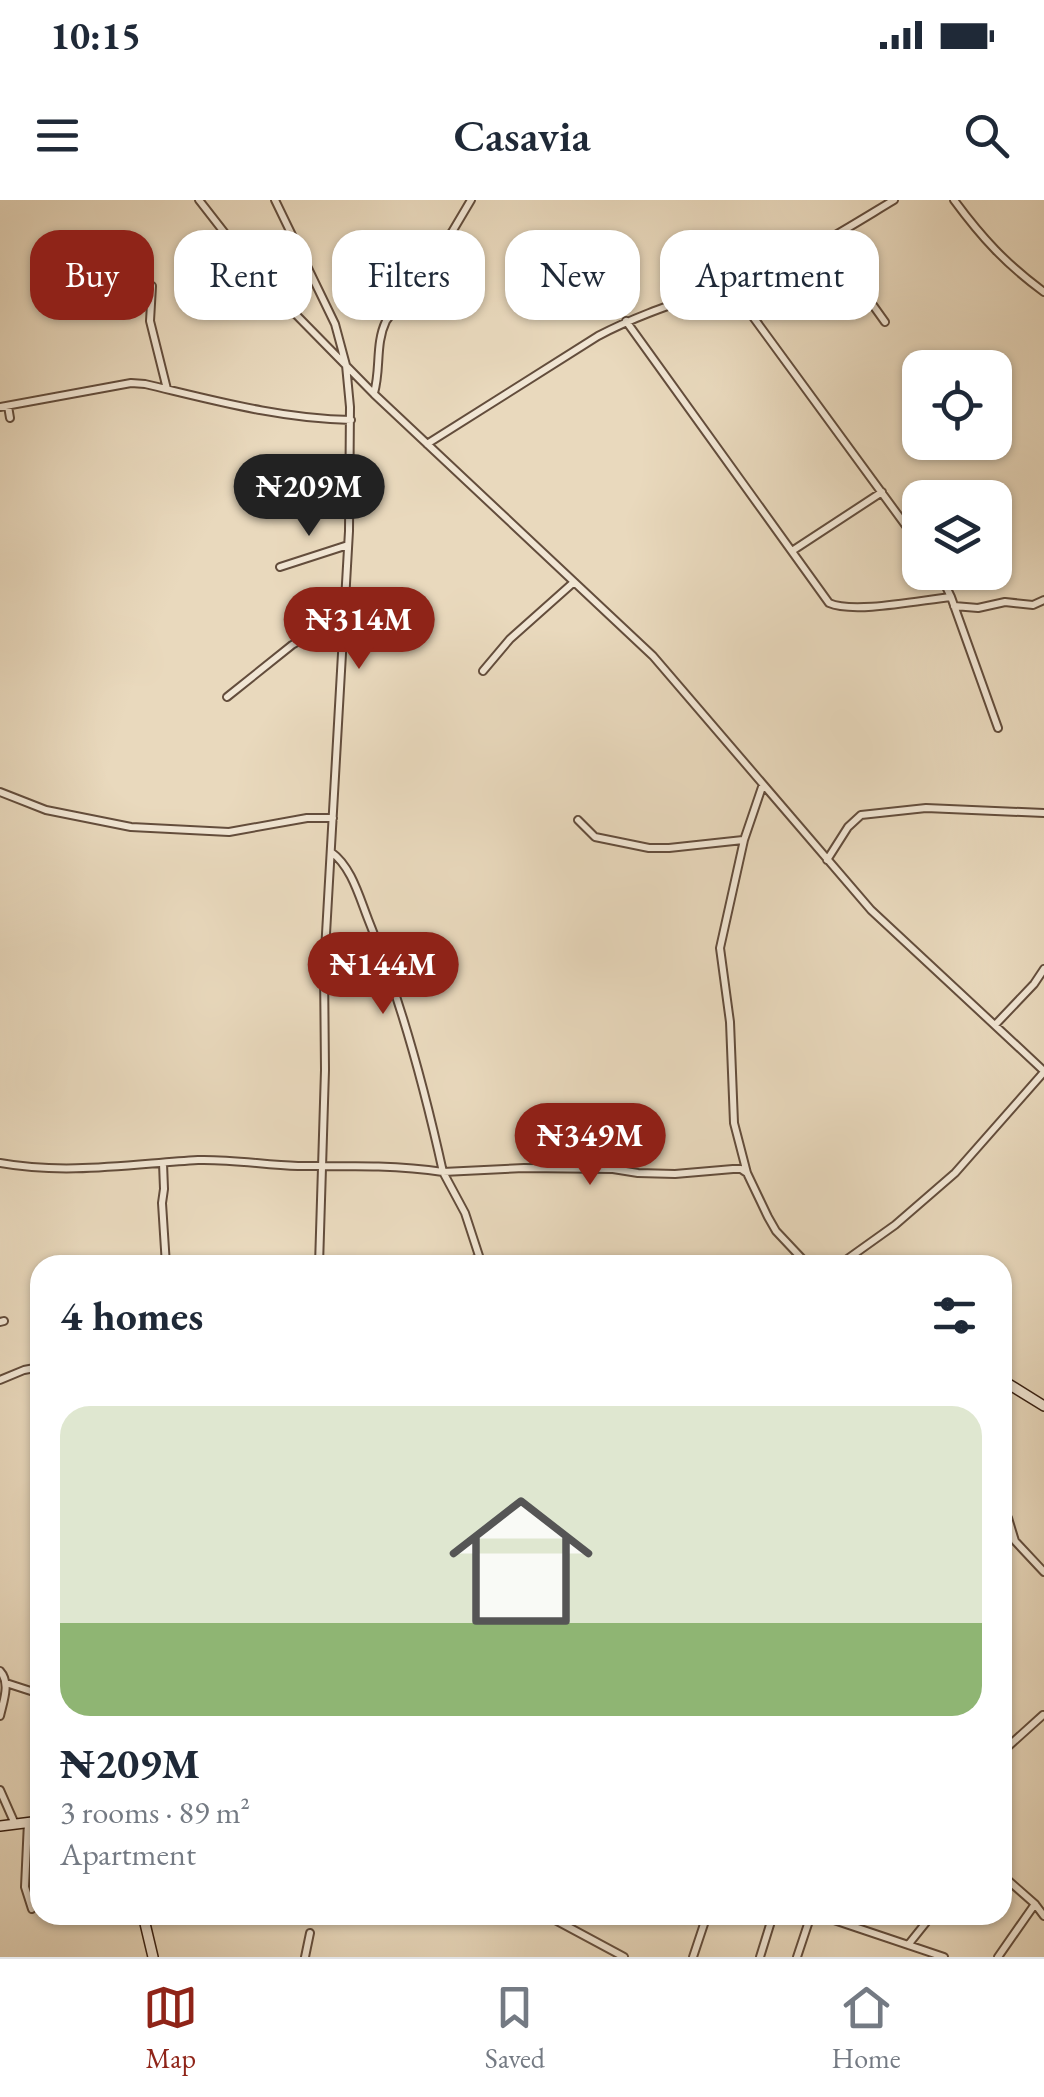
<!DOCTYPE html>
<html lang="en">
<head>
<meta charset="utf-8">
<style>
  :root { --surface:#fff; --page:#f2f2f3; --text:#1f2937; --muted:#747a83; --line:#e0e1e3; --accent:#8f2418 }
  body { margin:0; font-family:"EB Garamond",serif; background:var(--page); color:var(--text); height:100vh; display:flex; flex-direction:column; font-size:38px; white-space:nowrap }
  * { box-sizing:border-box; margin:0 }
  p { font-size:32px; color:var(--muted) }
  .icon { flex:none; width:55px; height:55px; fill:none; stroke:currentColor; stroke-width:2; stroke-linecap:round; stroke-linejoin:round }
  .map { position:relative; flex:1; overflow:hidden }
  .panel { position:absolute; left:30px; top:1055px; width:982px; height:670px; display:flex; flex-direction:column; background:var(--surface); border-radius:30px; box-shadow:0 2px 8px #0004 }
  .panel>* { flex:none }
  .banner { position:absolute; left:30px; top:30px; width:985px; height:90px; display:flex; gap:20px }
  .fabs { position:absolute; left:902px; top:150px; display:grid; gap:20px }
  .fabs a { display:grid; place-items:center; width:110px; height:110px; border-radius:20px; background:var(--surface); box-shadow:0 2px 8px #0004; font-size:50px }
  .price { position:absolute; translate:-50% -85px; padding:0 22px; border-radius:35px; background:var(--accent); color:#fff; font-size:32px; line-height:65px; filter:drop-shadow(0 2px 5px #0008) }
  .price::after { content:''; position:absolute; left:50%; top:60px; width:30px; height:22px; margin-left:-15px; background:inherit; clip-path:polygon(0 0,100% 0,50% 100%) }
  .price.on { background:#222; color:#fff }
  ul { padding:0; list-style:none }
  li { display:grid; align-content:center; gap:20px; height:530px; padding:0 30px }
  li+li { border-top:2px solid var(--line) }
  li span { display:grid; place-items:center; height:310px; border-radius:30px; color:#555 }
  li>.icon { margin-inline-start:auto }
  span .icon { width:180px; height:180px; fill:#fffc; stroke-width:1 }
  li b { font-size:42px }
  h2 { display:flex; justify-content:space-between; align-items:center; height:120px; padding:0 30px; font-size:42px }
  .tag { padding:0 35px; border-radius:30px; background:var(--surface); box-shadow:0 2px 8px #0004; font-size:35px; line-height:90px }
  .tag.on { background:var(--accent); color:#fff }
  .status { display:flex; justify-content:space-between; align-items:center; height:70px; padding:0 50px; background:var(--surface); direction:ltr }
  .status svg { height:28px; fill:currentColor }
  header { display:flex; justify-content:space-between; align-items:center; height:130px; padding:0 30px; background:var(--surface); font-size:45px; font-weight:600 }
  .tabs { display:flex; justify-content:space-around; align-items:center; height:140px; border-top:2px solid var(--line); background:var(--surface); font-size:28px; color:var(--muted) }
  .tabs a { display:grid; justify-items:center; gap:5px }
  .tabs .on { color:var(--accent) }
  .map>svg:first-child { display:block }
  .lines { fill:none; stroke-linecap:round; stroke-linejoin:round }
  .street-casing { stroke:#634d3c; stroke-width:10 }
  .secondary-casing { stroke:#361e11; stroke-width:12 }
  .street { stroke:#f1e6d4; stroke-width:6 }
  .secondary { stroke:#f1e6d4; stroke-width:9 }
</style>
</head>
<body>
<div class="status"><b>10:15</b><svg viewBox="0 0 49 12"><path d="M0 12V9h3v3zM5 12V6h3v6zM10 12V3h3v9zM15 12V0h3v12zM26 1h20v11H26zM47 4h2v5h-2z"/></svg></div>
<header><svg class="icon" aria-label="menu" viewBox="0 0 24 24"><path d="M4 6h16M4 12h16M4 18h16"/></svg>Casavia<svg class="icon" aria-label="search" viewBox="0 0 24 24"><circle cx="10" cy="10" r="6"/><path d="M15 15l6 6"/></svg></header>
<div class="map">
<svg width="1044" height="1757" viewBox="0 0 1044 1757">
  <rect width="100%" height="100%" fill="#e9d9bd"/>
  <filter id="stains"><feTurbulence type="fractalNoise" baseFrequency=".002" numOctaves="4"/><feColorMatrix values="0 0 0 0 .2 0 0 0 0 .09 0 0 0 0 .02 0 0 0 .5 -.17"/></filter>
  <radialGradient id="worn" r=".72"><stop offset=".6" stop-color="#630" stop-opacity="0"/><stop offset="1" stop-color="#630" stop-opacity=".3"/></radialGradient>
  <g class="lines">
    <g class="street-casing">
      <path id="street" d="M 199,0 L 259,77 L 374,194 L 653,456 L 871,710 L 1044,871
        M 275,0 L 335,124 L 346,165 L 350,207 L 349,331 L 324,769 L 325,870 L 319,1065
        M 954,0 C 982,38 1006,64 1044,92
        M 827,41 L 885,122
        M 729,84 L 920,345
        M 152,86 L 150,121 L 167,189
        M 626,121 L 829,403 C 854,414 921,400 951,397
        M 374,193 C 381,169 375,144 386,121 L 452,32 L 471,0
        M 8,206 L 10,218
        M 0,207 L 131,183 L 145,184 C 213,200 281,219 351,220
        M 427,244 L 598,136 C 649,109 704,95 757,74 C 806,55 849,27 894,0
        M 792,351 L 882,292
        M 280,367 L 348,345
        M 939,372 L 951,397 L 998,528
        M 954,406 L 978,408 L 1005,402 L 1033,405 L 1044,400
        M 483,471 L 510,439 L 574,382
        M 227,497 L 292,445 L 316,431 L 343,428
        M 762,587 L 744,640 L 720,748 L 730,822 L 734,923 L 747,973 L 768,1017 L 776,1031 L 808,1065
        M 0,592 L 46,610 L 131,627 L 229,632 L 307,618 L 333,618
        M 578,620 L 595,637 L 649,648 L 669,648 L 743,640
        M 331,652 C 351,666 359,696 368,719 C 401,800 424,886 443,972 L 524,968 L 613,969 L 638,973 L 675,974 L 733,969 L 741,969 L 747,973
        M 827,660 L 848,627 L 861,615 L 926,608 L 1044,613
        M 995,825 L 1034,784 L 1044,769
        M 0,963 C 66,975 132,964 198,960 C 231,959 265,965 298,966 C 346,966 395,965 443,972 L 465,1013 L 482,1065
        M 163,963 L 164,989 L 162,1003 L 166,1065
        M 456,1065 L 479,1058
        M 839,1065 L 895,1025 L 955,973 L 1044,872
        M 0,1122 L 4,1121
        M 0,1180 L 24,1170 L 40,1167
        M 1002,1312 L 1008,1318 L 1015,1341 L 1044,1372
        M 0,1471 C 11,1483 3,1502 0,1516
        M 6,1483 L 40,1494
        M 1002,1552 L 1043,1515
        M 0,1590 L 15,1624
        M 28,1622 L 25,1687 L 32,1709
        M 1002,1675 L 1035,1704 L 1044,1716
        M 546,1715 L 624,1757
        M 819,1715 L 944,1757
        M 908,1745 L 932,1715
        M 305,1757 L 310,1733
        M 693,1757 L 707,1715
        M 760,1757 L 773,1715
        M 797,1757 L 811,1715
        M 998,1757 L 1035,1704"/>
    </g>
    <g class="secondary-casing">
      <path id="secondary" d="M 1002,1180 L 1044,1206
        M 0,1626 L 40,1621
        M 143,1715 L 153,1757"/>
    </g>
    <use href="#street" class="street"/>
    <use href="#secondary" class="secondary"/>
  </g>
  <rect width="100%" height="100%" filter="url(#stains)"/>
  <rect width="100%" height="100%" fill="url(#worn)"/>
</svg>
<div class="fabs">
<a><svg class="icon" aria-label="locate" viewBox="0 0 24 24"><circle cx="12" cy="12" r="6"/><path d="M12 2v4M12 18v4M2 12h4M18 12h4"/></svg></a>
<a><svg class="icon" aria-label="layers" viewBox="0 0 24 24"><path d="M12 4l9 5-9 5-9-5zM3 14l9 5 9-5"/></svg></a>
</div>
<b class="price on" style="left:309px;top:339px">₦209M</b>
<b class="price" style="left:359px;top:472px">₦314M</b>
<b class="price" style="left:383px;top:817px">₦144M</b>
<b class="price" style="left:590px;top:988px">₦349M</b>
<div class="banner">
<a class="tag on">Buy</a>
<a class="tag">Rent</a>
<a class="tag">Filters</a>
<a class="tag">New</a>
<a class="tag">Apartment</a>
</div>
<section class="panel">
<h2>4 homes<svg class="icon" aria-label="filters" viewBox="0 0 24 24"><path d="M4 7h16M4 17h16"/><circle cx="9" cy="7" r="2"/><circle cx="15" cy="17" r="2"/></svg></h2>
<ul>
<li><span style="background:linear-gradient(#dfe7d0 70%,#8fb573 0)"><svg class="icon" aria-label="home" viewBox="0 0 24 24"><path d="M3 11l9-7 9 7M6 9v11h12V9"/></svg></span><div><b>₦209M</b><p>3 rooms · 89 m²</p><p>Apartment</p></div></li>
</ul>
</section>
</div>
<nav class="tabs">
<a class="on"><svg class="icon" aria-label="map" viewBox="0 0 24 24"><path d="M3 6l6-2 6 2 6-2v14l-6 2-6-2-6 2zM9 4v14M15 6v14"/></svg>Map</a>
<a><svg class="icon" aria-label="saved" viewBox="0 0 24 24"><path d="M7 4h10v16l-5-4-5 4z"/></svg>Saved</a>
<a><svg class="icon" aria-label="home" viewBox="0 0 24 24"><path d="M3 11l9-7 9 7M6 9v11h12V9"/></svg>Home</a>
</nav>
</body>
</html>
